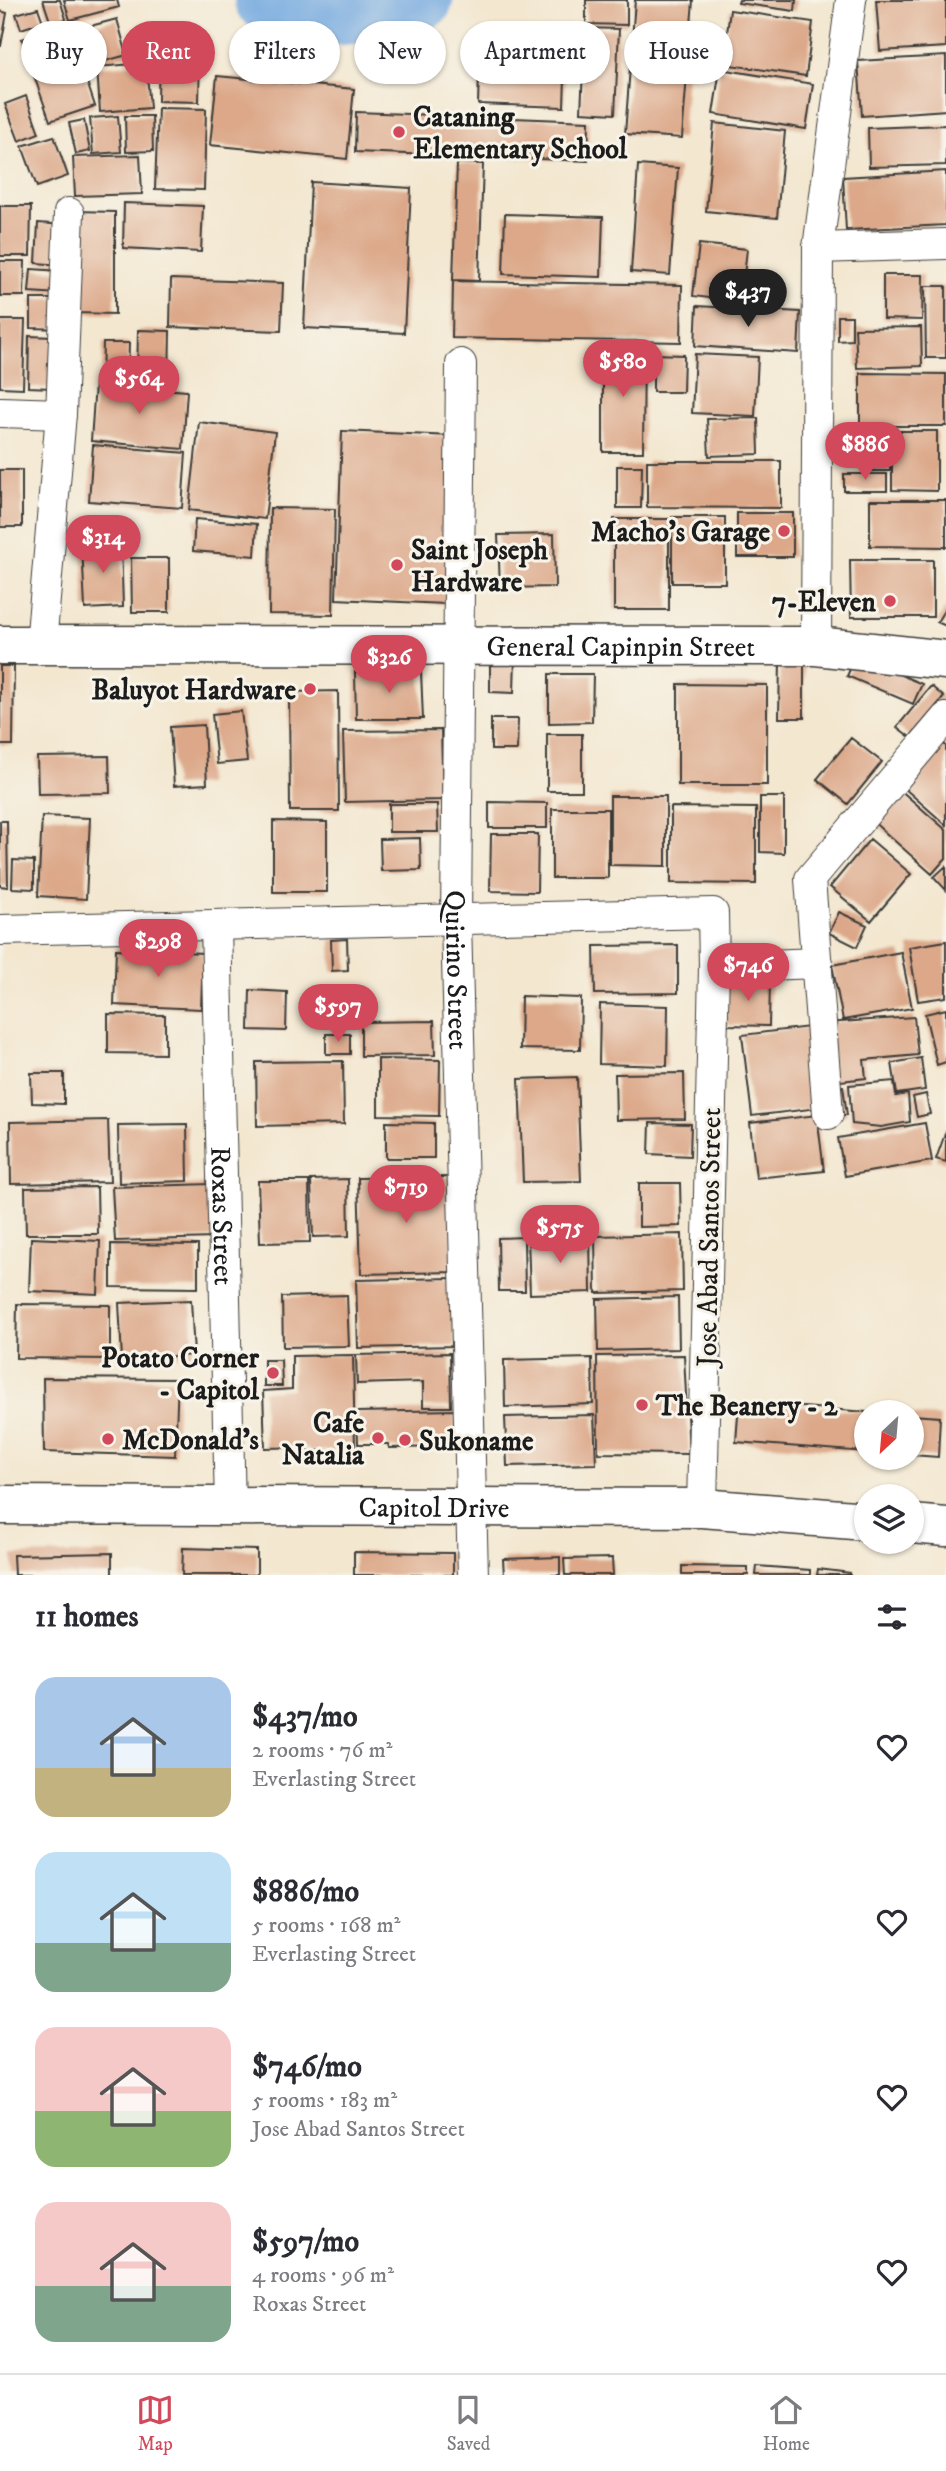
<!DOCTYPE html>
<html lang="en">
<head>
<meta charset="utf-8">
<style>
  :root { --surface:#fff; --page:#f7f7f7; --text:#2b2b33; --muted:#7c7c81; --line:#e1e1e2; --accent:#d1495b }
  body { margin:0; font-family:"IM FELL DW Pica",serif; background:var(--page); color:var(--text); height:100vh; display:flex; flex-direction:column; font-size:26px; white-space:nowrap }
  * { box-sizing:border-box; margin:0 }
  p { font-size:23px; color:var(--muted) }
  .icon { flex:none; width:38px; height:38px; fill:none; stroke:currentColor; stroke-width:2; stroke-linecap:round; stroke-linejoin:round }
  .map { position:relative; height:1575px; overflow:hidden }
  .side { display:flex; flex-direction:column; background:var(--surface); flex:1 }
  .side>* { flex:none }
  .banner { position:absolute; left:21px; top:21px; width:905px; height:63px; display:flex; gap:14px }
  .needle { width:46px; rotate:206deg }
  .buttons { position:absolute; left:854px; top:1400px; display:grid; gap:14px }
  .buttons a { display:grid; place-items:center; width:70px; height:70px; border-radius:50%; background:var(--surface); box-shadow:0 2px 5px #0004; font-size:35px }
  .price { position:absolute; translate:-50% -60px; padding:0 16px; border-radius:24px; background:var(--accent); color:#fff; font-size:23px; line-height:46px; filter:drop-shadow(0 2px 4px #0008) }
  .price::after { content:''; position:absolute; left:50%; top:42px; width:21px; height:16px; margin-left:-10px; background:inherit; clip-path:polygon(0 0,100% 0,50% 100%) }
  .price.selected { background:#222; color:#fff }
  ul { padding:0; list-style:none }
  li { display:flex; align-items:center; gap:21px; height:175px; padding:0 35px }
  li span { display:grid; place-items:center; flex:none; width:196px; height:140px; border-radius:21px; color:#555 }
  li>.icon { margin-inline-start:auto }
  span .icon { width:84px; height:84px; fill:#fffc; stroke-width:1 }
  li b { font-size:30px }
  h2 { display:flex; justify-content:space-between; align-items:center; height:84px; padding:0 35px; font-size:30px }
  .chip { padding:0 24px; border-radius:32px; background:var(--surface); box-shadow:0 2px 5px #0004; font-size:24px; line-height:63px }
  .chip.selected { background:var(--accent); color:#fff }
  .tab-bar { display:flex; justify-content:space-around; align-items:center; height:98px; border-top:2px solid var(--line); background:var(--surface); font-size:19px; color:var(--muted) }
  .tab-bar a { display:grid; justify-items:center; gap:4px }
  .tab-bar .selected { color:var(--accent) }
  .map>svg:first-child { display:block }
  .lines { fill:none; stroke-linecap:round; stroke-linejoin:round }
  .river { stroke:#72a8e0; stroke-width:58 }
  .building { fill:#dca889 }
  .street-casing { stroke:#3c3a37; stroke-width:32 }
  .secondary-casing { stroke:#3c3a37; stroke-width:41 }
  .street { stroke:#fff; stroke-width:30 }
  .secondary { stroke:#fff; stroke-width:38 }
  .poi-dot { fill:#d1495b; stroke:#f7f3e8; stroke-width:2.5 }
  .labels { text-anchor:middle; stroke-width:6; stroke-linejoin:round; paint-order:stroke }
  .poi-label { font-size:28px; font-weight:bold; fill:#1c1c1c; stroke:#f7f3e8; text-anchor:start }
  .street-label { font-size:28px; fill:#1c1c1c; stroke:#f7f3e8 }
</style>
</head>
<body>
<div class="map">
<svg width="946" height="1575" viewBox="0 0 946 1575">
  <rect width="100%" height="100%" fill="#f7f3e8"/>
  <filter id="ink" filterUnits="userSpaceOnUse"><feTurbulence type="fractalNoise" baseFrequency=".0143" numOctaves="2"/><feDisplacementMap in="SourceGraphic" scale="14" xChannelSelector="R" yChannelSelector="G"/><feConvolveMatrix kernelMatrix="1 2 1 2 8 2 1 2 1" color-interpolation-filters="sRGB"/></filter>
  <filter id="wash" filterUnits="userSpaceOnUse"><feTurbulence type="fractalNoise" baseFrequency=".00686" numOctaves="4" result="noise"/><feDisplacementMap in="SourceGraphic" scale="28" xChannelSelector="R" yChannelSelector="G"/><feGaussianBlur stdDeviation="1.57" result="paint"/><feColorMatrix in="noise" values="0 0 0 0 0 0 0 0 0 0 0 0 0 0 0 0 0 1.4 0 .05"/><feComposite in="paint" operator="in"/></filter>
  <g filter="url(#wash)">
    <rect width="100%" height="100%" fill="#f3e7d0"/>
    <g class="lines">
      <path class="river" d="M 263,0 C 271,4 280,9 288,11 C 332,24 381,11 424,0"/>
    </g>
    <g id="blocks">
      <path class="building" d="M 43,0 L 60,0 L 66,19 L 51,24 Z
        M 64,0 L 117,0 L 119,7 L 70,20 Z
        M 586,0 L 627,0 L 627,25 L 586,24 Z
        M 635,0 L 693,0 L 682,138 L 625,134 Z
        M 739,0 L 796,0 L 795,11 L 738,3 Z
        M 876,0 L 946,0 L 946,47 L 880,51 Z
        M 38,8 L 43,22 L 21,29 L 16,14 Z
        M 730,10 L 813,22 L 806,76 L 723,64 Z
        M 0,11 L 7,13 L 1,46 L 0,46 Z
        M 117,19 L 127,55 L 94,64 L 83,28 Z
        M 585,28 L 619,29 L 615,114 L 581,112 Z
        M 52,30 L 57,50 L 28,58 L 22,39 Z
        M 480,43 L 566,46 L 564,107 L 478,104 Z
        M 159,47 L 200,47 L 199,102 L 158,101 Z
        M 946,56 L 946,110 L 862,116 L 858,61 Z
        M 79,58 L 95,106 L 50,121 L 33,73 Z
        M 146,63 L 150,108 L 100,112 L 97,67 Z
        M 720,69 L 813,84 L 806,129 L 713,114 Z
        M 217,76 L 354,89 L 347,159 L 210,145 Z
        M 26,96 L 39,133 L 19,141 L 5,104 Z
        M 158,108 L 206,109 L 204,190 L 155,189 Z
        M 356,112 L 589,121 L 588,161 L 355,152 Z
        M 118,116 L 121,152 L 93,154 L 90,118 Z
        M 125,116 L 152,116 L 153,151 L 126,152 Z
        M 84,120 L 90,151 L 76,154 L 69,123 Z
        M 714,123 L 785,131 L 777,218 L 706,211 Z
        M 946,125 L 946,165 L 869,167 L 868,128 Z
        M 54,136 L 68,176 L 37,187 L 22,146 Z
        M 140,155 L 142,194 L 75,196 L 73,157 Z
        M 457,163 L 483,164 L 479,281 L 453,280 Z
        M 638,165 L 678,168 L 670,275 L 631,272 Z
        M 946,171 L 946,225 L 846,230 L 843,177 Z
        M 311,182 L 411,188 L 404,333 L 304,328 Z
        M 124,203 L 203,206 L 201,252 L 123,248 Z
        M 0,206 L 31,206 L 30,256 L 0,256 Z
        M 76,211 L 115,212 L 115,314 L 75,313 Z
        M 505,214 L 603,217 L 601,277 L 503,274 Z
        M 38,223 L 64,225 L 62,265 L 36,263 Z
        M 699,244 L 747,249 L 741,302 L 693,296 Z
        M 0,261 L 25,261 L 24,296 L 0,296 Z
        M 31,269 L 61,271 L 60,294 L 29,292 Z
        M 883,275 L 923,275 L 922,320 L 883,319 Z
        M 171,279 L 283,283 L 281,331 L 170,327 Z
        M 453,281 L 682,285 L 681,342 L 452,338 Z
        M 925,286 L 946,286 L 946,358 L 926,358 Z
        M 31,299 L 62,299 L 61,329 L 31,328 Z
        M 697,306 L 800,312 L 798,353 L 695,346 Z
        M 838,316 L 852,316 L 852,340 L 838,341 Z
        M 0,320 L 25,320 L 23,388 L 0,387 Z
        M 921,327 L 922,366 L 857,368 L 855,328 Z
        M 138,330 L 170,331 L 169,382 L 137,382 Z
        M 29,336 L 53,337 L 52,388 L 28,387 Z
        M 103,343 L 129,343 L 128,380 L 102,380 Z
        M 603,346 L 644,346 L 643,452 L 603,452 Z
        M 653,354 L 684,355 L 683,392 L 653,392 Z
        M 695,354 L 758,357 L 755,416 L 692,413 Z
        M 860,373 L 946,374 L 946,426 L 860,426 Z
        M 95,384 L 187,391 L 183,449 L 91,441 Z
        M 758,418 L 759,454 L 709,456 L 707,419 Z
        M 199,422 L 275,432 L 265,519 L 189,510 Z
        M 865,430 L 889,430 L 890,471 L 865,471 Z
        M 342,431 L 452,436 L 445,604 L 336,599 Z
        M 892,431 L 937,431 L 937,491 L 892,490 Z
        M 93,445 L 186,453 L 182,508 L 89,501 Z
        M 647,461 L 781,461 L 781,508 L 647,507 Z
        M 617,466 L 642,466 L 641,508 L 617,508 Z
        M 0,470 L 22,470 L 22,527 L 0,527 Z
        M 844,474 L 887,474 L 887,491 L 844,491 Z
        M 870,500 L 946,500 L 946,547 L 870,546 Z
        M 270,508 L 335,509 L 333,615 L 269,614 Z
        M 737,513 L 793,513 L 793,557 L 737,557 Z
        M 672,517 L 725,517 L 725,583 L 672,583 Z
        M 195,519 L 257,524 L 255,556 L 193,551 Z
        M 614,519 L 669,519 L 669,610 L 614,610 Z
        M 554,534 L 555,587 L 500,588 L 498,535 Z
        M 121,542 L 123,607 L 85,609 L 82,544 Z
        M 131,558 L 169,558 L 169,612 L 132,612 Z
        M 850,560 L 933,560 L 933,617 L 851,617 Z
        M 946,607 L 946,626 L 937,622 Z
        M 490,655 L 515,655 L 514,693 L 490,692 Z
        M 856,656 L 922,684 L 913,704 L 847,676 Z
        M 780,660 L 804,660 L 804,718 L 779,718 Z
        M 0,666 L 14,666 L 13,745 L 0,745 Z
        M 421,671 L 423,719 L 356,719 L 355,672 Z
        M 549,674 L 593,674 L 592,722 L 549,723 Z
        M 678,684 L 767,685 L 767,785 L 678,785 Z
        M 931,686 L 944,697 L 910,737 L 897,727 Z
        M 338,691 L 339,811 L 290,811 L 289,692 Z
        M 241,711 L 247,761 L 217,764 L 212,714 Z
        M 491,719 L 518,719 L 517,750 L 491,750 Z
        M 204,725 L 207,784 L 174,786 L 170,727 Z
        M 441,730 L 443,800 L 345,802 L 343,731 Z
        M 547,734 L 582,734 L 582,791 L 547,791 Z
        M 851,738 L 882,762 L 848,804 L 817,779 Z
        M 943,743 L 946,746 L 946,825 L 904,788 Z
        M 109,756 L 110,793 L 38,794 L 37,757 Z
        M 898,788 L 946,830 L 946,858 L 932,874 L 870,819 Z
        M 610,796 L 666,796 L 666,866 L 610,865 Z
        M 760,797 L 784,797 L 784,853 L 760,852 Z
        M 489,802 L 547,803 L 547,828 L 489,828 Z
        M 389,804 L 437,804 L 438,832 L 389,832 Z
        M 671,807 L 756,808 L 756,884 L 671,883 Z
        M 552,809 L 608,809 L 608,878 L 552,878 Z
        M 42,816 L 90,818 L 86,899 L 38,896 Z
        M 0,821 L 7,821 L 8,887 L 0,886 Z
        M 273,821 L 327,822 L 327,892 L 273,892 Z
        M 491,834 L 538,834 L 537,892 L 490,891 Z
        M 420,838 L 421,870 L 381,871 L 380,839 Z
        M 870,839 L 911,874 L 871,921 L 830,887 Z
        M 13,860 L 34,861 L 34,889 L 12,888 Z
        M 946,866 L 946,890 L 934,877 Z
        M 839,912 L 867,925 L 857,947 L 829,933 Z
        M 347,939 L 348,970 L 332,971 L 331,940 Z
        M 946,941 L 946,997 L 918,1001 L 909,947 Z
        M 678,945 L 678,993 L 595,994 L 594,946 Z
        M 116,949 L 203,953 L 201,1009 L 114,1005 Z
        M 901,952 L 912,1008 L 843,1020 L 832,965 Z
        M 727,980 L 770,981 L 769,1026 L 726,1025 Z
        M 250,990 L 287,992 L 286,1031 L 249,1030 Z
        M 326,991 L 349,992 L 348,1026 L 325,1025 Z
        M 521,996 L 581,998 L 580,1050 L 520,1049 Z
        M 600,1004 L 668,1006 L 667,1066 L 599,1064 Z
        M 946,1009 L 946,1062 L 937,1065 L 925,1014 Z
        M 108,1014 L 165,1015 L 165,1054 L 108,1053 Z
        M 914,1017 L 918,1055 L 864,1060 L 866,1078 L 832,1082 L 825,1023 Z
        M 434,1021 L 435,1055 L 361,1056 L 361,1022 Z
        M 809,1027 L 819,1108 L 752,1116 L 742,1035 Z
        M 326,1034 L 350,1034 L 350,1054 L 326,1054 Z
        M 921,1058 L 925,1090 L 897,1094 L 892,1063 Z
        M 378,1059 L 440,1060 L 439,1116 L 378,1115 Z
        M 343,1061 L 344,1124 L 257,1126 L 256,1062 Z
        M 31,1073 L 64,1073 L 64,1104 L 32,1103 Z
        M 684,1073 L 685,1119 L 616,1120 L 615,1074 Z
        M 577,1077 L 581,1181 L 523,1182 L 519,1079 Z
        M 894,1081 L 896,1096 L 908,1094 L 910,1122 L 881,1127 L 852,1124 L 849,1085 Z
        M 843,1086 L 847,1115 L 835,1115 L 832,1087 Z
        M 926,1094 L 930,1114 L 917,1117 L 913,1097 Z
        M 817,1115 L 824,1171 L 756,1178 L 750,1123 Z
        M 108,1120 L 110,1182 L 11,1184 L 10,1122 Z
        M 386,1122 L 434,1123 L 434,1158 L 386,1158 Z
        M 650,1123 L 691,1124 L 690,1156 L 649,1154 Z
        M 925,1123 L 932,1161 L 845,1176 L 838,1138 Z
        M 187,1124 L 188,1181 L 119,1183 L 118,1125 Z
        M 946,1131 L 946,1162 L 936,1159 Z
        M 451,1177 L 453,1272 L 361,1274 L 358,1178 Z
        M 348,1179 L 349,1236 L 313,1237 L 311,1180 Z
        M 258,1181 L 309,1181 L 310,1242 L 260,1243 Z
        M 639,1183 L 680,1183 L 681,1226 L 639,1227 Z
        M 211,1184 L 213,1238 L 115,1241 L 112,1187 Z
        M 97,1187 L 98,1234 L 26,1234 L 25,1188 Z
        M 682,1234 L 683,1291 L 596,1293 L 595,1236 Z
        M 590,1236 L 591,1292 L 530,1294 L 528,1237 Z
        M 524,1237 L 525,1291 L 499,1291 L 498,1238 Z
        M 31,1238 L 100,1241 L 98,1294 L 29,1291 Z
        M 111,1244 L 198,1245 L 198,1288 L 111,1287 Z
        M 453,1278 L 455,1346 L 358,1348 L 356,1280 Z
        M 347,1295 L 349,1346 L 283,1347 L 282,1297 Z
        M 678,1297 L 679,1349 L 598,1351 L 597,1299 Z
        M 191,1300 L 194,1355 L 122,1359 L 119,1303 Z
        M 17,1304 L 110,1305 L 110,1359 L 16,1358 Z
        M 450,1353 L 451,1407 L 423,1407 L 423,1382 L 357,1384 L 356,1355 Z
        M 353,1355 L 355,1450 L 308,1451 L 307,1447 L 265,1448 L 263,1391 L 292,1389 L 292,1356 Z
        M 684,1355 L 689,1454 L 598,1453 L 597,1356 Z
        M 592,1358 L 593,1404 L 505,1407 L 504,1360 Z
        M 264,1360 L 281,1360 L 282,1386 L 264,1386 Z
        M 43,1378 L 178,1379 L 175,1456 L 44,1452 Z
        M 739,1402 L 866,1412 L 866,1452 L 736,1442 Z
        M 455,1410 L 456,1447 L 389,1448 L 388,1444 L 358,1444 L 357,1412 Z
        M 594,1415 L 596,1464 L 507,1466 L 505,1417 Z
        M 912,1415 L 940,1417 L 938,1457 L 912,1455 Z
        M 183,1548 L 257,1550 L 257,1575 L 182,1575 Z
        M 354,1552 L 453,1553 L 453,1575 L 354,1575 Z
        M 112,1553 L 112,1575 L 14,1575 L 13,1555 Z
        M 560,1557 L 560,1575 L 504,1575 L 503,1559 Z
        M 612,1558 L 613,1575 L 565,1575 L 564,1559 Z
        M 682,1566 L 748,1567 L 748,1575 L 682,1575 Z
        M 757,1566 L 810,1570 L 810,1575 L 756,1575 Z
        M 818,1569 L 850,1573 L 850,1575 L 817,1575 Z"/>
    </g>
  </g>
  <g filter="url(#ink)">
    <use href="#blocks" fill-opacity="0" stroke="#3c3a37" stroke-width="2"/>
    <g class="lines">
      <g class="street-casing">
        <g id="street">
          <path d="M 818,248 L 946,244"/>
          <path id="s1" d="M 461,364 L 456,921 L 473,1575"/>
          <path d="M 0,412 L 61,414"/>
          <path d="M 41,645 L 61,414 L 69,213"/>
          <path d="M 816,646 L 818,248 L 851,0"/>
          <path id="s2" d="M 216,926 L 230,1507"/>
          <path d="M 0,930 L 713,913 L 714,967 L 702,1508"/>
          <path d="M 714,967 L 817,963"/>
          <path d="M 828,1114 L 810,879 L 946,718"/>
        </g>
      </g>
      <g class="secondary-casing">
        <g id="secondary">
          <path id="s3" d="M 0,645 L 816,646 L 946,660"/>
          <path id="s4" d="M 0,1505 L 702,1508 L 866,1521"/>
          <path d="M 912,1524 L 946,1527"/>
        </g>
      </g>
      <use href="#street" class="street"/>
      <use href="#secondary" class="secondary"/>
    </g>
  </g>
  <g class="poi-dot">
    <circle cx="399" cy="132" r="7"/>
    <circle cx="784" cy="531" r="7"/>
    <circle cx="397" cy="565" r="7"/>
    <circle cx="890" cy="601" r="7"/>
    <circle cx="310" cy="689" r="7"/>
    <circle cx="273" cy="1373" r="7"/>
    <circle cx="642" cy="1405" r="7"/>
    <circle cx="378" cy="1438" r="7"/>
    <circle cx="108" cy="1439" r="7"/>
    <circle cx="405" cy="1440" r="7"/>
  </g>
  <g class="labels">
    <g class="poi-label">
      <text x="413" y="126">Cataning<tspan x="413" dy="32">Elementary School</tspan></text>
      <text x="770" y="541" text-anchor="end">Macho's Garage</text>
      <text x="411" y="559">Saint Joseph<tspan x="411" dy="32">Hardware</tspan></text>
      <text x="876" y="611" text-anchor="end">7-Eleven</text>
      <text x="296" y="699" text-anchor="end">Baluyot Hardware</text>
      <text x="259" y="1367" text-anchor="end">Potato Corner<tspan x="259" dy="32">- Capitol</tspan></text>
      <text x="656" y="1415">The Beanery - 2</text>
      <text x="364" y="1432" text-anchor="end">Cafe<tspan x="364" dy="32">Natalia</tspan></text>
      <text x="122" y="1449">McDonald's</text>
      <text x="419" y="1450">Sukoname</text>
    </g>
    <g class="street-label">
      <text dy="10" stroke="none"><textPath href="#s3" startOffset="621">General Capinpin Street</textPath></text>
      <text dy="10" stroke="none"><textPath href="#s1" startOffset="606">Quirino Street</textPath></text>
      <text dy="10" stroke="none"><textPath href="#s2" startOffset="290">Roxas Street</textPath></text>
      <text transform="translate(708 1237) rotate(-89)" y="10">Jose Abad Santos Street</text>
      <text dy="10" stroke="none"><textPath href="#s4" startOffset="434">Capitol Drive</textPath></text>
    </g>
  </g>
</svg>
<div class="buttons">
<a><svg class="needle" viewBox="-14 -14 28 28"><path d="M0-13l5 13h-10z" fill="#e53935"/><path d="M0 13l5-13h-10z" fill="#7c7c81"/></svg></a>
<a><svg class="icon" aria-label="layers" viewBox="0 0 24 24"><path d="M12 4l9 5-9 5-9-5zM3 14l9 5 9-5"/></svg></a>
</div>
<b class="price selected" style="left:748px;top:329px">$437</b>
<b class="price" style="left:623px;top:399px">$580</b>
<b class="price" style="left:139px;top:416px">$564</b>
<b class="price" style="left:865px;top:482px">$886</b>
<b class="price" style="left:103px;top:575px">$314</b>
<b class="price" style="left:389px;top:695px">$326</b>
<b class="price" style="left:158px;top:979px">$298</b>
<b class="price" style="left:748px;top:1003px">$746</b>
<b class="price" style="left:338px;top:1044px">$597</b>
<b class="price" style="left:406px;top:1225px">$719</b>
<b class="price" style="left:560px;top:1265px">$575</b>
<div class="banner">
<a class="chip">Buy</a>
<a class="chip selected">Rent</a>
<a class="chip">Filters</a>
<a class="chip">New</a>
<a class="chip">Apartment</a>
<a class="chip">House</a>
</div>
</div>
<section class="side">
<h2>11 homes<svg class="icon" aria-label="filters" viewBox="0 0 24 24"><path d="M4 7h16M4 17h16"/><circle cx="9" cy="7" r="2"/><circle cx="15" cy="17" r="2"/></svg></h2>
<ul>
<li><span style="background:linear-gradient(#a9c7e8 65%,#c2b280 0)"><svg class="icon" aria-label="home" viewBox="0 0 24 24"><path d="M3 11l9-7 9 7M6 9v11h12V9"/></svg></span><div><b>$437/mo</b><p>2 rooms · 76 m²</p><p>Everlasting Street</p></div><svg class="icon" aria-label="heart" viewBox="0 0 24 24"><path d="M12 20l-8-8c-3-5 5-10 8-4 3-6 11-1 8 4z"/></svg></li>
<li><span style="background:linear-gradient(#bfe0f5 65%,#7fa58c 0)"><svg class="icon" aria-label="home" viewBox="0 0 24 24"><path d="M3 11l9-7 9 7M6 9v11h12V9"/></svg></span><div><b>$886/mo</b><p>5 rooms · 168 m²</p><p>Everlasting Street</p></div><svg class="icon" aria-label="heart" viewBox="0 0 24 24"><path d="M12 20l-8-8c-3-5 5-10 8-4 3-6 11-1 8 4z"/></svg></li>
<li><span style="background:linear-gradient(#f6c9c9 60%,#8fb573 0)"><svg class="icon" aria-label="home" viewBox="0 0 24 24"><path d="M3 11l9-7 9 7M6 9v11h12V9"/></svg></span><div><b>$746/mo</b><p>5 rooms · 183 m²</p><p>Jose Abad Santos Street</p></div><svg class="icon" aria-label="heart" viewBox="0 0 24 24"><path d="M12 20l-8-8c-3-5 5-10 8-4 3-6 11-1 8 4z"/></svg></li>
<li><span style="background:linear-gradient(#f6c9c9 60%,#7fa58c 0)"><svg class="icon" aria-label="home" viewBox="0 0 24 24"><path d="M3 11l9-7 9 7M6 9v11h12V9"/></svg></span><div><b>$597/mo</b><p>4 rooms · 96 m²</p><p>Roxas Street</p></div><svg class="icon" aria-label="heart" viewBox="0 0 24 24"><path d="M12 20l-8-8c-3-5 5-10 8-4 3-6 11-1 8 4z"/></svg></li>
</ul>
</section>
<nav class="tab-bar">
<a class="selected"><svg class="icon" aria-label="map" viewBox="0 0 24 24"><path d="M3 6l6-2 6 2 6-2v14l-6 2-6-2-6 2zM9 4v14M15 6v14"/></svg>Map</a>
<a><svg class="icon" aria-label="saved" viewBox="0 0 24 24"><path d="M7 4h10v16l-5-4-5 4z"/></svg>Saved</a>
<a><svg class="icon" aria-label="home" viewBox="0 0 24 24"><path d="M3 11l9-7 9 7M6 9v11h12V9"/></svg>Home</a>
</nav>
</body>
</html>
